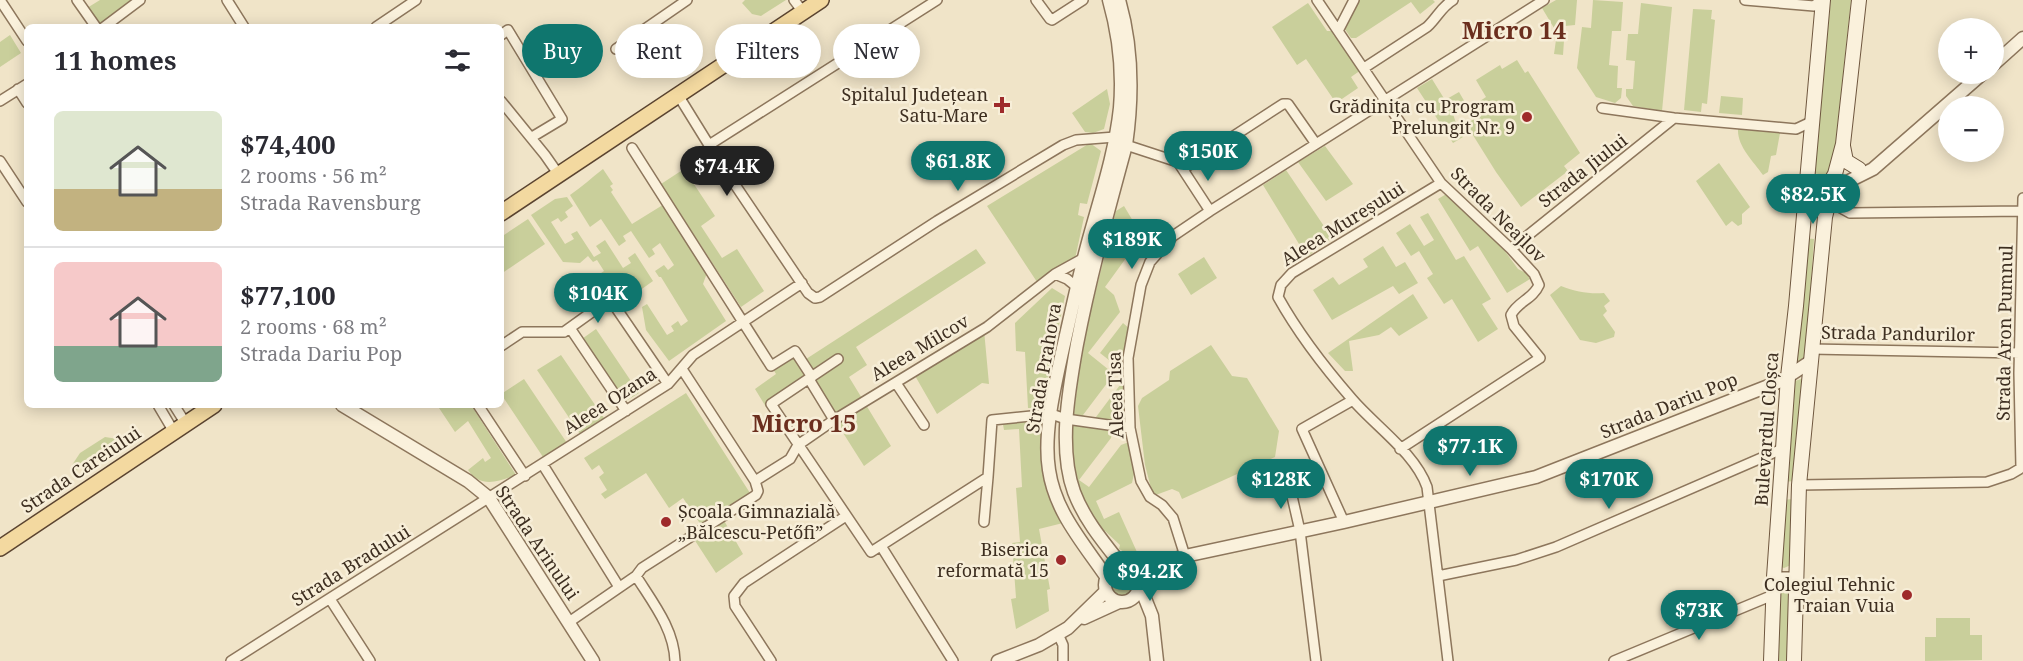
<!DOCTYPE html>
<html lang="en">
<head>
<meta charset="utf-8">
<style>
  :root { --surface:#fff; --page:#f7f7f7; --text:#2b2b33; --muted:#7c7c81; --line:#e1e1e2; --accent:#0f766e }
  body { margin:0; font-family:"Noto Serif",serif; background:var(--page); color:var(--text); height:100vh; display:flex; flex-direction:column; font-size:22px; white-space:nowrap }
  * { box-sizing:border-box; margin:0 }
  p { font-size:20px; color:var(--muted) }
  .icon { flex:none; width:33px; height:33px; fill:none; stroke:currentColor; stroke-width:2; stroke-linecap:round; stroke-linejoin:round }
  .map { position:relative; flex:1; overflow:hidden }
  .details { position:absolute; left:24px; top:24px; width:480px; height:384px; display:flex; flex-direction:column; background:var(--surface); border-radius:9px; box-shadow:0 3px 15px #0003 }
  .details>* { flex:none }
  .top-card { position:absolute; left:522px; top:24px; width:570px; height:54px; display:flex; gap:12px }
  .fabs { position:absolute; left:1938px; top:18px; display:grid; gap:12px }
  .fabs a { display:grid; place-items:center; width:66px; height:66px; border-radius:50%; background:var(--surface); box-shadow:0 3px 15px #0003; font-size:30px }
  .price { position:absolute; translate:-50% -51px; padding:0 14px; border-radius:21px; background:var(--accent); color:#fff; font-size:20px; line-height:39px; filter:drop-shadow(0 2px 3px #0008) }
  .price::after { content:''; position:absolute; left:50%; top:36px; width:18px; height:14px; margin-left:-9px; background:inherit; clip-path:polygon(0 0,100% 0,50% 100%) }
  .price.current { background:#222; color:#fff }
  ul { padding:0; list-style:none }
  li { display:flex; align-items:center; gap:18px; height:150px; padding:0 30px }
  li+li { border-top:2px solid var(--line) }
  li span { display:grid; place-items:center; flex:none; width:168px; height:120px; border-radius:9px; color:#555 }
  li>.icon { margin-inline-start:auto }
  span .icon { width:72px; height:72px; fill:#fffc; stroke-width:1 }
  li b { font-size:26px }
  h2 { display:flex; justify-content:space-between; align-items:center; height:72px; padding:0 30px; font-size:26px }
  .chip { padding:0 21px; border-radius:27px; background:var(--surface); box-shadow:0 3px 15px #0003; font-size:21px; line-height:54px }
  .chip.current { background:var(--accent); color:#fff }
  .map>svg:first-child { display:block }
  .green { fill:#c9cf9b }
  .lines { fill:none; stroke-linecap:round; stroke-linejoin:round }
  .minor-casing { stroke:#8d765c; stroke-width:12 }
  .tertiary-casing { stroke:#8d765c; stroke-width:15 }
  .secondary-casing { stroke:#6f573f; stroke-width:16 }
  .primary-casing { stroke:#5b4430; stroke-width:18 }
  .minor { stroke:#faf1dc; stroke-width:9 }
  .tertiary { stroke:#faf1dc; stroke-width:12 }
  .secondary { stroke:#faf1dc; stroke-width:14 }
  .primary { stroke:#f3d9a0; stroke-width:15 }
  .poi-dot { fill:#9e2a2b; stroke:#f7eed8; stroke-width:2 }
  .labels { text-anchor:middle; stroke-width:5; stroke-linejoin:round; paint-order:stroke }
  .poi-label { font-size:18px; fill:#3d2e20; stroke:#f7eed8; text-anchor:end }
  .street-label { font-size:18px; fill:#3d2e20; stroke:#f7eed8 }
  .district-label { font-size:24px; font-weight:bold; fill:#6b2e1e; stroke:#f7eed8 }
</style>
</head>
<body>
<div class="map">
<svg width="2023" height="661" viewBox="0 0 2023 661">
  <rect width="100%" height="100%" fill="#f0e4c8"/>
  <path class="green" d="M 100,0 L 133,0 L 99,24 L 87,8 Z
    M 745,0 L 786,0 L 761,16 L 752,14 L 742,3 Z
    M 1354,0 L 1433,0 L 1435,2 L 1420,14 L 1411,2 L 1356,38 L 1351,38 L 1342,25 Z
    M 1556,0 L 1577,0 L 1575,25 L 1565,26 L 1563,55 L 1554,54 L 1557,33 L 1542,8 Z
    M 1593,0 L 1623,2 L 1621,31 L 1612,31 L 1609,65 L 1618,66 L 1617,88 L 1622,88 L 1621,98 L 1615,103 L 1596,97 L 1577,68 L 1582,27 L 1591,28 Z
    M 1831,0 L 1851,0 L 1832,176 L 1812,173 Z
    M 1308,3 L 1327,31 L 1338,31 L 1364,68 L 1351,77 L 1358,88 L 1336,103 L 1306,59 L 1297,65 L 1272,27 Z
    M 1641,3 L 1672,7 L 1662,111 L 1633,106 L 1626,96 L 1626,89 L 1633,89 L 1635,61 L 1626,60 L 1628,34 L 1638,34 Z
    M 1693,9 L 1712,10 L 1711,19 L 1715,20 L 1707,104 L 1702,103 L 1701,112 L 1684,110 Z
    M 10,35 L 21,53 L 0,67 L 0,42 Z
    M 1517,60 L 1525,73 L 1528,71 L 1580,153 L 1564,166 L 1568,171 L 1521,207 L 1496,172 L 1466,124 L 1474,119 L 1468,109 L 1486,97 L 1476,80 L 1500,65 L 1502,69 Z
    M 1432,79 L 1445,100 L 1459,92 L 1466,104 L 1453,114 L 1458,129 L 1463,137 L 1453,143 L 1417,88 Z
    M 1107,89 L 1110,104 L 1104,129 L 1093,133 L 1085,132 L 1072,113 Z
    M 1721,96 L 1743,98 L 1742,115 L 1719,113 Z
    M 1738,129 L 1780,133 L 1776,155 L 1771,156 L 1768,172 L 1763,175 C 1753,161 1737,146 1738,129 Z
    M 1090,143 L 1101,151 L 1087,204 L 1080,203 L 1078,215 L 1084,217 L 1075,259 L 1039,285 L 987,206 Z
    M 1325,146 L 1353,184 L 1326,201 L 1298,162 Z
    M 1719,163 L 1750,207 L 1742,214 L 1742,224 L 1738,226 L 1732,221 L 1726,226 L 1696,181 Z
    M 603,169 L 613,184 L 610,186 L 613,190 L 611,192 L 632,224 L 666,203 L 708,270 L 703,284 L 726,321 L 669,361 L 646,330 L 642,307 L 647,304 L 667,335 L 674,331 L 671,326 L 678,321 L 681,326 L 688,321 L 661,277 L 659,277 L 655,271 L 664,265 L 668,270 L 674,265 L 660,243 L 652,249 L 655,254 L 649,258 L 631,231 L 623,236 L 626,241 L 619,246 L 601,219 L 590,227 L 570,195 C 582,187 591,178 603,169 Z
    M 684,169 L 715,216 L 701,226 L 722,258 L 737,249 L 764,291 L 741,307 L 661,184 Z
    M 1286,170 L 1332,238 L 1307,257 L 1263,185 Z
    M 1448,193 L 1499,243 L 1518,269 L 1526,273 L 1530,279 L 1507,293 L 1478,246 L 1470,251 L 1438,199 Z
    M 567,197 L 573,206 L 565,212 L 568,217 L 561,222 L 558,218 L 551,222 L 565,244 L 574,239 L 571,234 L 577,231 L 594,257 L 601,253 L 596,246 L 605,240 L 623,268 L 631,263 L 628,258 L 635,253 L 653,281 L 639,291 L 628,287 L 619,292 L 597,280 L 595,277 L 604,271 L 597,260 L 593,262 L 588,256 L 580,263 L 563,262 L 531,215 L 555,199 Z
    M 1124,206 L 1142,236 L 1105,287 L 1114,295 L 1120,312 L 1088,353 L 1114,374 L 1083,415 L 1093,421 L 1123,381 L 1127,424 L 1114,424 L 1111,438 L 1079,480 L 1089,487 L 1121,445 L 1129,442 L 1135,469 L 1132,483 L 1096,501 L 1104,519 L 1119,512 L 1141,561 L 1119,549 L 1120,545 L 1105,531 L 1099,535 L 1074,491 L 1067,426 L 1089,420 L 1074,414 L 1082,345 L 1116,211 Z
    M 1428,213 L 1456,260 L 1464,256 L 1491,299 L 1482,304 L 1498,329 L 1478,342 L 1452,299 L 1444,304 L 1427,278 L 1433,274 L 1419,251 L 1411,256 L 1396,233 L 1410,224 L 1424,246 L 1434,240 L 1420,217 Z
    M 528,219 L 545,244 L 501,274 L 501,237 Z
    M 1803,238 L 1814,239 L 1806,358 L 1791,367 Z
    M 1383,246 L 1396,267 L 1405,262 L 1418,283 L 1399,294 L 1393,286 L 1332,320 L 1313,290 L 1333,277 L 1339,285 L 1368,267 L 1363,259 Z
    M 976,249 L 986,263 L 856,347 L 867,365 L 849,377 L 891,446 L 864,466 L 809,379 L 766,407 L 755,389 L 776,374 L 771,366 L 795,351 L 803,361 Z
    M 1204,257 L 1217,278 L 1191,295 L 1178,274 Z
    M 1561,286 C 1576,292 1589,294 1604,293 L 1610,301 L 1604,306 L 1607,311 L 1603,315 L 1615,332 L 1614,337 L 1596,343 L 1580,340 L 1550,295 Z
    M 1052,288 L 1065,296 L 1042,408 L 1028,408 L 1025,352 L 1016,351 L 1015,323 Z
    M 1413,294 L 1428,318 L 1399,336 L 1391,327 L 1379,335 L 1349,341 L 1353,371 L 1345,371 L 1328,353 Z
    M 1123,323 L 1131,330 L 1124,372 L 1100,353 Z
    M 596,329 L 639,393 L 621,404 L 579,341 Z
    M 984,330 L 989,384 L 982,383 L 937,414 L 914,374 Z
    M 1211,345 L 1232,376 L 1247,378 L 1279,431 L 1275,457 L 1182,499 L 1179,492 L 1172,489 L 1153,496 L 1145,465 L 1138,406 L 1142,398 L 1169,380 L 1170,371 Z
    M 561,355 L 604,418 L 580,434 L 537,370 Z
    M 1807,377 L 1795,481 L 1782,482 L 1789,383 Z
    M 524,379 L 567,443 L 543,457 L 501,394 Z
    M 686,393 L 750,493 L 701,525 L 683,498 L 669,508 L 646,473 L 605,499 L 601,494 L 607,490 L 599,477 L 604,473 L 599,465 L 592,470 L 584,458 Z
    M 437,405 L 471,405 L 516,475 C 499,481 481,489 468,470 L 483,458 L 485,462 L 491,458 L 468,421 L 455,432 Z
    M 1002,419 L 1039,419 C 1041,421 1044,423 1045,426 C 1047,434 1042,446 1041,455 C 1041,476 1049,507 1063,523 L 1039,529 L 1050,589 L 1047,590 L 1049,611 L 1016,629 L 1011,599 L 1016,598 L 1012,543 L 1020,542 L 1016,488 L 1022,487 L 1019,429 L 1004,430 Z
    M 105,437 L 124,440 L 73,473 L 72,465 L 80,453 Z
    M 1794,499 L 1791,565 L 1784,568 L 1781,567 L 1781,500 Z
    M 722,517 L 743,554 L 716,573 L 692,536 Z
    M1110 585a12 12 0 1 1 24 0a12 12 0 1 1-24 0Z
    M 1787,588 L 1791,591 L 1789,661 L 1776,661 L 1779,595 L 1780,591 Z
    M 1936,618 L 1970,618 L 1970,635 L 1982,635 L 1982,660 L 1925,661 L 1925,637 L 1936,637 Z"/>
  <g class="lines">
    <g class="minor-casing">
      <path id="minor" d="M 0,0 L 27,41
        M 77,0 L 96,27
        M 227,0 L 244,27
        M 794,0 L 803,12
        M 1036,0 L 1050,19 L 1052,20 L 1083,0
        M 1317,0 L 1441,183 L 1511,249 L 1534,274 L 1539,285 C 1533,299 1517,302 1511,315 L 1514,326 L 1540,358 L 1400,449
        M 1745,0 L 1814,6 L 1821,0
        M 104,27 L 140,0
        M 376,27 L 416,0
        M 1338,31 L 1354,0
        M 501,35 L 508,30 L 562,119 L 532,137
        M 616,49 L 687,0
        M 1364,68 L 1427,27 C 1437,18 1441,7 1453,0
        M 18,89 L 27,103
        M 678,95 L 717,158 L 808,293 L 815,298 L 820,297 L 937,221 L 1063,145 L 1076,140 L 1115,137 L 1126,145 L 1178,162 L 1210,211
        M 0,101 L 27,84
        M 501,101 L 545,155 L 559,175
        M 1602,108 L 1674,118 L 1796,129 L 1813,121
        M 709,145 L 937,0
        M 632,148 L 771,366 L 795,351 L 812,377
        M 0,161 L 27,202
        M 1183,169 L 1283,104 L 1288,104 L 1316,144
        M 1441,183 L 1292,273 L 1281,285 L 1278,297 C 1298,333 1325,368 1352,399 C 1375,426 1415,453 1427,487 L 1448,661
        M 1830,202 L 1850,213 L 2023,211
        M 1511,249 L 1674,118
        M 1055,274 L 1067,279 L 1077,287
        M 570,328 L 626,411
        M 501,346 L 522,332 L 564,332 L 610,299 L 668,384
        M 1811,349 L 2020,353
        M 838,359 L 771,404 L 871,552 L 988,477 L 992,420 L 1051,414 L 1066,419 L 1130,428
        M 682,369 L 755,481
        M 809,379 L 834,420
        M 896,383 L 924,425
        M 158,405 L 174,432
        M 174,405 L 186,424
        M 478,405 L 525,476
        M 543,465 L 619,587
        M 2021,468 L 2019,373 L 2023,198
        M 1289,483 L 1300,531 L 1316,661
        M 1799,485 L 1987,482 L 2011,474 L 2023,467
        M 984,522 L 988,477
        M 1344,522 L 1302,429 L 1353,400
        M 881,546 L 953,661
        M 1185,556 L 1173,518 L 1162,505 L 1150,497 L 1141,481 L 1130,428 L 1128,358 L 1141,285 L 1150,262 L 1173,236 L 1210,211 L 1544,0
        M 636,576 C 653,603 674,629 675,661
        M 1438,576 L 1516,560 L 1556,547 L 1782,449
        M 1774,577 L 1795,577
        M 330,599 L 370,661
        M 569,622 L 636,576 L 642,568 L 756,495 L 758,491 L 755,481 L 790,459 L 798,445 L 834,420 L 987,327 L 1055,274 L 1084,258 L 1086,258
        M 1058,634 L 1063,645 L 1063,661
        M 231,661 L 668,384 L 693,355 L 802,283
        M 771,661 L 735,606 L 734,596 L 744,583 L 846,516
        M 1614,661 L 1773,595"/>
    </g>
    <g class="tertiary-casing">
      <path id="tertiary" d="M 1119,0 C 1133,48 1133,96 1126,145 C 1108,211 1090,277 1077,344 C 1069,389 1058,448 1074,492 C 1085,521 1105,544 1124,568
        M 1994,64 L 2023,38
        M 1831,196 L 1849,181 L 1873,169 L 1982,74
        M 342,405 L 468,481 L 489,498 L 593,661
        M1105 585a17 17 0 1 1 34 0a17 17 0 1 1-34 0Z
        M 1130,570 L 1153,566 L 1185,556 L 1344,522 L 1536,477 L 1781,381 L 1810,362
        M 1107,578 C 1084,544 1055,512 1049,470 C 1043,433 1055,385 1063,348 C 1071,314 1078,280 1087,246 C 1099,201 1115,155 1120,108 C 1123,72 1119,35 1109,0
        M 1140,586 L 1152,616 L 1157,661
        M 1084,618 L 1119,602
        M 998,661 L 1039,645 L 1068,628 L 1106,591"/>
    </g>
    <g class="secondary-casing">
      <path id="secondary" d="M 1843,146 L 1846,161 L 1859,169
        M 1827,188 L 1835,174 L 1843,144 L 1859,0
        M 1771,661 L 1774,577 L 1788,377 L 1796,306 L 1823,0
        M 1794,661 L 1799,485 L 1825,217 L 1828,205"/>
    </g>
    <g class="primary-casing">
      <path id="primary" d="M 501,213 L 821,0
        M 0,548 L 214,405"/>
    </g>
    <use href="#minor" class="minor"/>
    <use href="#tertiary" class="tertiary"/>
    <use href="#secondary" class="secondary"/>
    <use href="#primary" class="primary"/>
  </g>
  <g class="poi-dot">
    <path d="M999 96h6v6h6v6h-6v6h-6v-6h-6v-6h6z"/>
    <circle cx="1527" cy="117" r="6"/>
    <circle cx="666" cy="522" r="6"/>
    <circle cx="1061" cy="560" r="6"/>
    <circle cx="1907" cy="595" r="6"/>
  </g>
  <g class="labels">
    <g class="poi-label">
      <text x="988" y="101">Spitalul Județean<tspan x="988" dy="21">Satu-Mare</tspan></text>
      <text x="1515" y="113">Grădinița cu Program<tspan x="1515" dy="21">Prelungit Nr. 9</tspan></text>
      <text x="678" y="518" text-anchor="start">Școala Gimnazială<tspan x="678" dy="21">„Bălcescu-Petőfi”</tspan></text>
      <text x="1049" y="556">Biserica<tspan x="1049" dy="21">reformată 15</tspan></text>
      <text x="1895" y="591">Colegiul Tehnic<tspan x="1895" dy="21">Traian Vuia</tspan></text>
    </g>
    <g class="street-label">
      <text transform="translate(1583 171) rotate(-38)" y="6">Strada Jiului</text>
      <text transform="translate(1498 215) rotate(45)" y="6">Strada Neajlov</text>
      <text transform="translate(1343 224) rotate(-32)" y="6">Aleea Mureșului</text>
      <text transform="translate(2005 333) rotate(-89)" y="6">Strada Aron Pumnul</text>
      <text transform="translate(1898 334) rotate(1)" y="6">Strada Pandurilor</text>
      <text transform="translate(920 348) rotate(-31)" y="6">Aleea Milcov</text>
      <text transform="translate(1044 368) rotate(-80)" y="6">Strada Prahova</text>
      <text transform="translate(1116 395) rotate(-92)" y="6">Aleea Tisa</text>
      <text transform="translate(610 401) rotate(-33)" y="6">Aleea Ozana</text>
      <text transform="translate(1669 406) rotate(-22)" y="6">Strada Dariu Pop</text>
      <text transform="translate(1767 429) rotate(-86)" y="6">Bulevardul Cloșca</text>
      <text transform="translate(81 470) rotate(-34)" y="6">Strada Careiului</text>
      <text transform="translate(537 543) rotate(56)" y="6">Strada Arinului</text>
      <text transform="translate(351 566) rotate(-32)" y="6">Strada Bradului</text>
    </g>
    <g class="district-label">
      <text x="1514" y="39">Micro 14</text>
      <text x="804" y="432">Micro 15</text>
    </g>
  </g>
</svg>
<div class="fabs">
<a>+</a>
<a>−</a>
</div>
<b class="price" style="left:1208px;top:182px">$150K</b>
<b class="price" style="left:958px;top:192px">$61.8K</b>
<b class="price current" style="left:727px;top:197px">$74.4K</b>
<b class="price" style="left:1813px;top:225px">$82.5K</b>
<b class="price" style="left:1132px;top:270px">$189K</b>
<b class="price" style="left:598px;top:324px">$104K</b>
<b class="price" style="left:1470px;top:477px">$77.1K</b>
<b class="price" style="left:1281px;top:510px">$128K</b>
<b class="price" style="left:1609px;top:510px">$170K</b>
<b class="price" style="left:1150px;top:602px">$94.2K</b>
<b class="price" style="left:1699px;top:641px">$73K</b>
<div class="top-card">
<a class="chip current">Buy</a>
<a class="chip">Rent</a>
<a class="chip">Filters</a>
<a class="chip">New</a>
</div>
<section class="details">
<h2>11 homes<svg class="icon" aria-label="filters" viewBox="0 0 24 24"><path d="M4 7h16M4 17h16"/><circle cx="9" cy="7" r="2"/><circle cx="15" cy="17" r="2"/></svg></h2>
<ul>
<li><span style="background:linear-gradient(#dfe7d0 65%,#c2b280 0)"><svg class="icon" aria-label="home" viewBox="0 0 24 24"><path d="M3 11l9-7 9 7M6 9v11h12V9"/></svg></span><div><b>$74,400</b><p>2 rooms · 56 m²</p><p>Strada Ravensburg</p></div></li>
<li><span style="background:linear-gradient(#f6c9c9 70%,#7fa58c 0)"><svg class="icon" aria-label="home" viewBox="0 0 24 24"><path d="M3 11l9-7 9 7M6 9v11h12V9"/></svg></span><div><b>$77,100</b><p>2 rooms · 68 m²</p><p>Strada Dariu Pop</p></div></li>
</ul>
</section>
</div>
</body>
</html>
